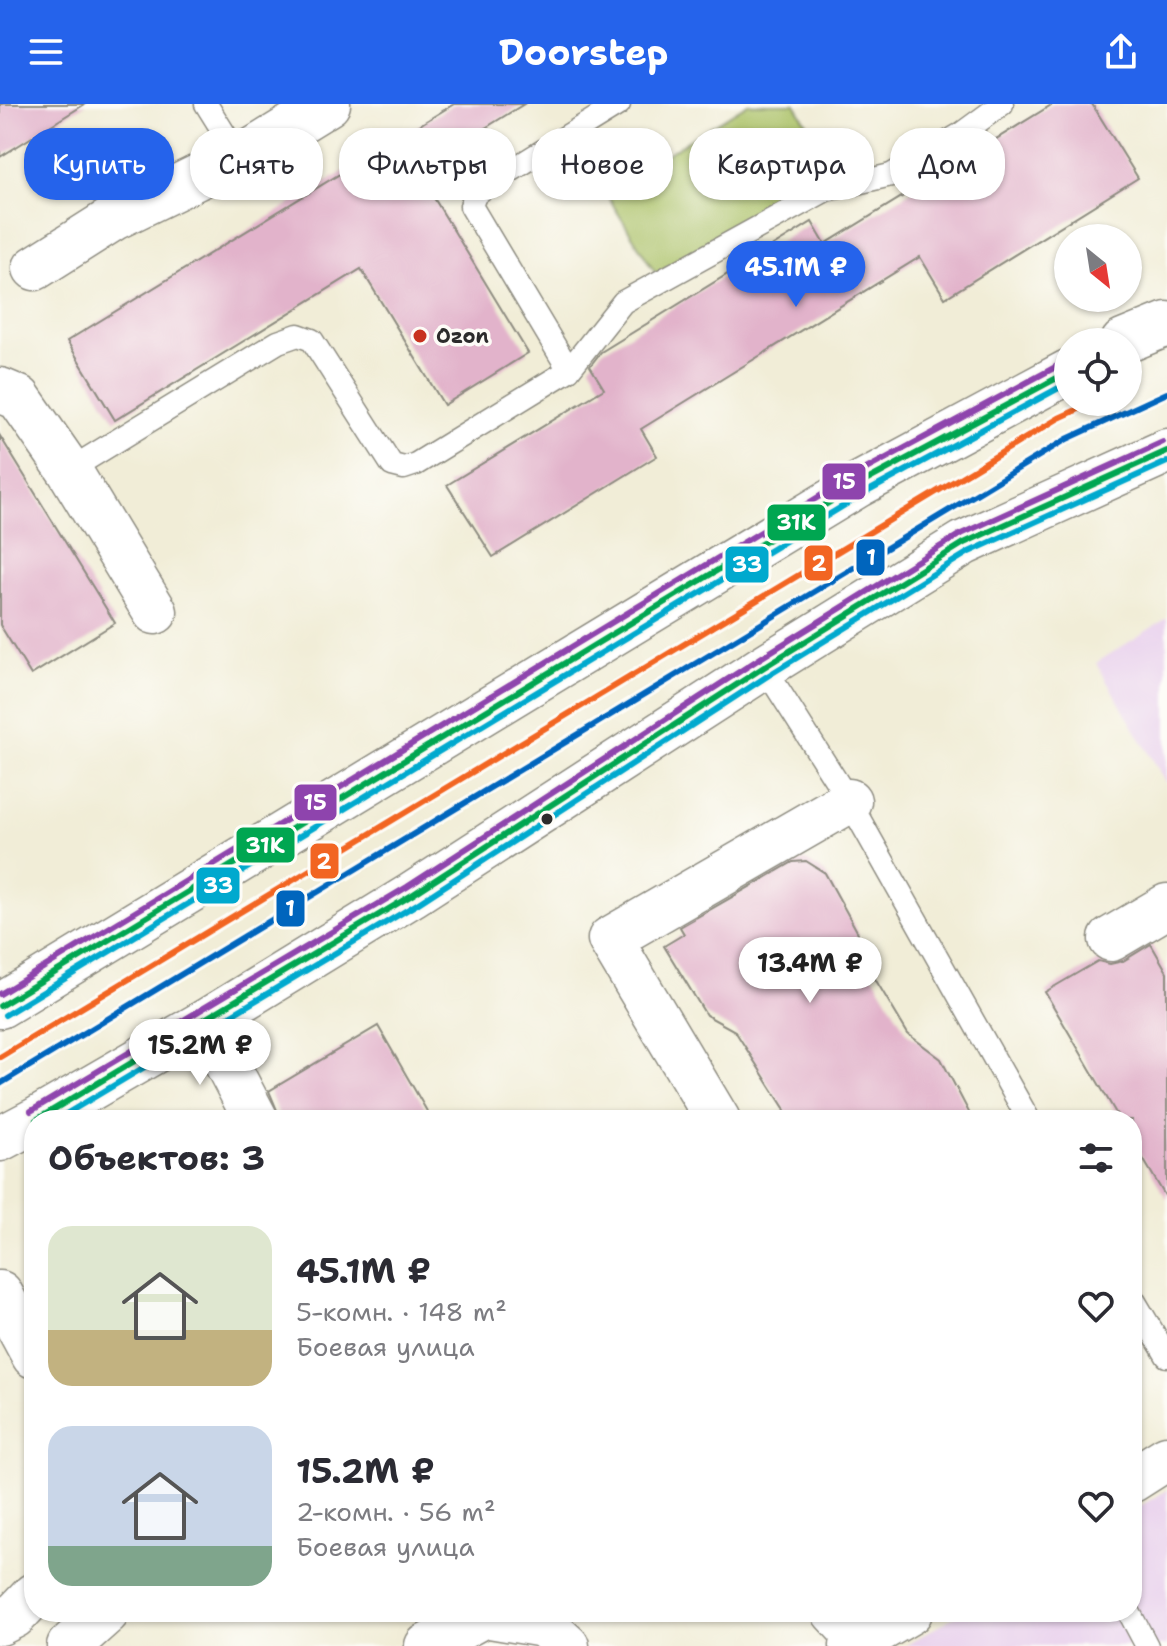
<!DOCTYPE html>
<html lang="ru">
<head>
<meta charset="utf-8">
<style>
  :root { --surface:#fff; --page:#f2f2f3; --text:#2b2b33; --muted:#7c7c81; --accent:#2563eb }
  body { margin:0; font-family:"Shantell Sans",sans-serif; background:var(--page); color:var(--text); height:100vh; display:flex; flex-direction:column; font-size:30px; white-space:nowrap }
  * { box-sizing:border-box; margin:0 }
  p { font-size:26px; color:var(--muted) }
  .icon { flex:none; width:44px; height:44px; fill:none; stroke:currentColor; stroke-width:2; stroke-linecap:round; stroke-linejoin:round }
  .map { position:relative; flex:1; overflow:hidden }
  .sheet { position:absolute; left:24px; top:1006px; width:1118px; height:512px; display:flex; flex-direction:column; background:var(--surface); border-radius:32px; box-shadow:0 2px 6px #0004 }
  .sheet>* { flex:none }
  .guide { position:absolute; left:24px; top:24px; width:1120px; height:72px; display:flex; gap:16px }
  .needle { width:52px; rotate:150deg }
  .tools { position:absolute; left:1054px; top:120px; display:grid; gap:16px }
  .tools a { display:grid; place-items:center; width:88px; height:88px; border-radius:50%; background:var(--surface); box-shadow:0 2px 6px #0004; font-size:40px }
  .price { position:absolute; translate:-50% -68px; padding:0 18px; border-radius:28px; background:#fff; color:#222; font-size:26px; line-height:52px; filter:drop-shadow(0 2px 4px #0008) }
  .price::after { content:''; position:absolute; left:50%; top:48px; width:24px; height:18px; margin-left:-12px; background:inherit; clip-path:polygon(0 0,100% 0,50% 100%) }
  .price.current { background:var(--accent); color:#fff }
  ul { padding:0; list-style:none }
  li { display:flex; align-items:center; gap:24px; height:200px; padding:0 24px }
  li span { display:grid; place-items:center; flex:none; width:224px; height:160px; border-radius:24px; color:#555 }
  li>.icon { margin-inline-start:auto }
  span .icon { width:96px; height:96px; fill:#fffc; stroke-width:1 }
  li b { font-size:34px }
  h2 { display:flex; justify-content:space-between; align-items:center; height:96px; padding:0 24px; font-size:34px }
  .chip { padding:0 28px; border-radius:32px; background:var(--surface); box-shadow:0 2px 6px #0004; font-size:28px; line-height:72px }
  .chip.current { background:var(--accent); color:#fff }
  header { display:flex; justify-content:space-between; align-items:center; height:104px; padding:0 24px; background:var(--accent); color:#fff; font-size:36px; font-weight:700 }
  .map>svg:first-child { display:block }
  .built { fill:#e9d2ed }
  .green { fill:#aac166; stroke:#6a7648; stroke-width:2 }
  .building { fill:#e2b3cb }
  .lines { fill:none; stroke-linecap:round; stroke-linejoin:round }
  .lane-casing { stroke:#8e8c81; stroke-width:25 }
  .street-casing { stroke:#8e8c81; stroke-width:47 }
  .primary-casing { stroke:#8e8c81; stroke-width:47 }
  .lane { stroke:#fff; stroke-width:22 }
  .street { stroke:#fff; stroke-width:44 }
  .primary { stroke:#fff; stroke-width:44 }
  .bus-1-casing { stroke:#fdfcf7; stroke-width:12 }
  .bus-2-casing { stroke:#fdfcf7; stroke-width:12 }
  .bus-3-casing { stroke:#fdfcf7; stroke-width:12 }
  .bus-1 { stroke:#00a651; stroke-width:6 }
  .bus-2 { stroke:#00a9ce; stroke-width:6 }
  .bus-3 { stroke:#8e44ad; stroke-width:6 }
  .tram-1-casing { stroke:#fdfcf7; stroke-width:12 }
  .tram-2-casing { stroke:#fdfcf7; stroke-width:12 }
  .tram-1 { stroke:#0065bd; stroke-width:6 }
  .tram-2 { stroke:#f26522; stroke-width:6 }
  .poi-dot { fill:#c8321e; stroke:#fdfcf7; stroke-width:3 }
  .bus-dot { fill:#2b2b2b; stroke:#fdfcf7; stroke-width:3 }
  .labels { text-anchor:middle; stroke-width:7; stroke-linejoin:round; paint-order:stroke }
  .poi-label { font-size:20px; font-weight:bold; fill:#2b2b2b; stroke:#fdfcf7; text-anchor:start }
  .line-badge { stroke:#fdfcf7; stroke-width:3 }
  .badge-label { font-size:22px; text-anchor:middle; font-weight:bold; fill:#fff }
</style>
</head>
<body>
<header><svg class="icon" aria-label="menu" viewBox="0 0 24 24"><path d="M4 6h16M4 12h16M4 18h16"/></svg>Doorstep<svg class="icon" aria-label="share" viewBox="0 0 24 24"><path d="M12 15V3M7 8l5-5 5 5M5 13v7h14v-7"/></svg></header>
<div class="map">
<svg width="1167" height="1542" viewBox="0 0 1167 1542">
  <rect width="100%" height="100%" fill="#fdfcf7"/>
  <filter id="ink" filterUnits="userSpaceOnUse"><feTurbulence type="fractalNoise" baseFrequency=".0125" numOctaves="2"/><feDisplacementMap in="SourceGraphic" scale="16" xChannelSelector="R" yChannelSelector="G"/><feConvolveMatrix kernelMatrix="1 2 1 2 8 2 1 2 1" color-interpolation-filters="sRGB"/></filter>
  <filter id="wash" filterUnits="userSpaceOnUse"><feTurbulence type="fractalNoise" baseFrequency=".006" numOctaves="4" result="noise"/><feDisplacementMap in="SourceGraphic" scale="32" xChannelSelector="R" yChannelSelector="G"/><feGaussianBlur stdDeviation="1.8" result="paint"/><feColorMatrix in="noise" values="0 0 0 0 0 0 0 0 0 0 0 0 0 0 0 0 0 1.4 0 .05"/><feComposite in="paint" operator="in"/></filter>
  <g filter="url(#wash)">
    <rect width="100%" height="100%" fill="#f1edd7"/>
    <path class="built" d="M 1167,514 L 1167,680 L 1096,559 Z
      M 1167,1386 L 1167,1542 L 905,1542 L 962,1508 L 1132,1508 L 1132,1407 Z"/>
    <path class="green" d="M 748,0 L 795,0 L 833,63 L 656,170 L 605,88 Z"/>
    <g id="blocks">
      <path class="building" d="M 0,0 L 85,0 L 0,53 Z
        M 454,0 L 524,0 L 417,66 L 528,249 L 444,301 L 361,165 L 115,316 L 67,237 Z
        M 1053,0 L 1092,0 L 1138,74 L 945,194 L 920,153 L 641,325 L 657,352 L 493,453 L 447,381 L 604,285 L 590,262 L 601,248 L 812,118 L 825,140 Z
        M 0,332 L 115,519 L 31,571 L 0,521 Z
        M 806,757 L 825,769 L 858,829 L 856,843 L 908,930 L 941,955 L 973,1016 L 787,1016 L 784,1004 L 735,927 L 706,911 L 664,842 L 684,830 L 680,823 L 793,758 Z
        M 1151,840 L 1167,868 L 1167,1095 L 1132,1036 L 1132,1016 L 1120,1016 L 1045,888 L 1098,857 L 1110,860 L 1123,857 Z
        M 378,922 L 432,1016 L 281,1016 L 269,987 Z"/>
    </g>
  </g>
  <g filter="url(#ink)">
    <use href="#blocks" fill-opacity="0" stroke="#8e8c81" stroke-width="2"/>
    <g class="lines">
      <g class="lane-casing">
        <path id="lane" d="M 206,0 L 239,53
          M 569,266 L 471,102 L 475,91 L 486,82 L 619,0
          M 69,366 L 278,238 L 298,231 L 312,236 L 392,361 L 404,364 L 416,360 L 569,266 L 623,198 L 826,86 L 891,71 L 961,30 L 1002,0
          M 764,563 L 849,697 L 1029,1016
          M 1132,1193 L 1167,1252
          M 1129,1508 L 1147,1542"/>
      </g>
      <g class="street-casing">
        <path id="street" d="M 35,164 L 114,114 L 255,45 L 328,0
          M 0,286 L 19,294 L 69,366 L 155,508
          M 1111,835 L 1167,802
          M 205,918 L 256,1016
          M 718,1016 L 610,835 L 849,697
          M 0,1189 L 34,1252
          M 1132,1376 L 1167,1354
          M 834,1508 L 861,1537
          M 0,1519 L 14,1512 L 34,1491
          M 69,1542 L 107,1508
          M 427,1542 L 484,1511 L 544,1521 L 567,1542
          M 852,1542 L 910,1508"/>
      </g>
      <g class="primary-casing">
        <path id="primary" d="M 1123,238 L 1167,220
          M 0,902 L 858,381 L 1068,268
          M 36,1016 L 205,918 L 412,791 L 764,563 L 964,439 L 1167,347
          M 0,1035 L 34,1017"/>
      </g>
      <use href="#lane" class="lane"/>
      <use href="#street" class="street"/>
      <use href="#primary" class="primary"/>
      <g class="bus-1-casing">
        <path id="bus-1" d="M 0,902 L 858,381 L 1068,268
          M 36,1016 L 412,791 L 764,563 L 964,439 L 1167,347"/>
      </g>
      <g class="bus-2-casing">
        <path id="bus-2" d="M 5,911 L 863,390 L 1068,279
          M 56,1016 L 417,800 L 769,571 L 969,448 L 1167,358"/>
      </g>
      <g class="bus-3-casing">
        <path id="bus-3" d="M 0,890 L 853,372 L 1063,259
          M 31,1007 L 407,783 L 759,555 L 959,431 L 1163,338"/>
      </g>
      <use href="#bus-1" class="bus-1"/>
      <use href="#bus-2" class="bus-2"/>
      <use href="#bus-3" class="bus-3"/>
      <g class="tram-1-casing">
        <path id="tram-1" d="M 0,980 L 1067,335 L 1167,289"/>
      </g>
      <g class="tram-2-casing">
        <path id="tram-2" d="M 0,953 L 1059,314 L 1094,298"/>
      </g>
      <use href="#tram-1" class="tram-1"/>
      <use href="#tram-2" class="tram-2"/>
    </g>
  </g>
  <circle class="poi-dot" cx="420" cy="232" r="8"/>
  <circle class="bus-dot" cx="547" cy="715" r="7"/>
  <g class="labels">
    <g class="poi-label">
      <text x="436" y="239">Ozon</text>
    </g>
  </g>
  <g class="line-badge">
    <rect x="821" y="358" width="46" height="39" rx="8" fill="#8e44ad"/>
    <rect x="766" y="399" width="61" height="39" rx="8" fill="#00a651"/>
    <rect x="855" y="434" width="31" height="39" rx="8" fill="#0065bd"/>
    <rect x="803" y="440" width="31" height="38" rx="8" fill="#f26522"/>
    <rect x="724" y="441" width="46" height="39" rx="8" fill="#00a9ce"/>
    <rect x="293" y="679" width="45" height="39" rx="8" fill="#8e44ad"/>
    <rect x="235" y="722" width="61" height="38" rx="8" fill="#00a651"/>
    <rect x="309" y="738" width="31" height="38" rx="8" fill="#f26522"/>
    <rect x="195" y="762" width="46" height="39" rx="8" fill="#00a9ce"/>
    <rect x="275" y="785" width="31" height="39" rx="8" fill="#0065bd"/>
  </g>
  <g class="badge-label">
    <text x="844" y="385">15</text>
    <text x="796" y="426">31К</text>
    <text x="871" y="461">1</text>
    <text x="819" y="467">2</text>
    <text x="747" y="468">33</text>
    <text x="315" y="706">15</text>
    <text x="265" y="749">31К</text>
    <text x="324" y="765">2</text>
    <text x="218" y="789">33</text>
    <text x="290" y="812">1</text>
  </g>
</svg>
<div class="tools">
<a><svg class="needle" viewBox="-14 -14 28 28"><path d="M0-13l5 13h-10z" fill="#e53935"/><path d="M0 13l5-13h-10z" fill="#7c7c81"/></svg></a>
<a><svg class="icon" aria-label="locate" viewBox="0 0 24 24"><circle cx="12" cy="12" r="6"/><path d="M12 2v4M12 18v4M2 12h4M18 12h4"/></svg></a>
</div>
<b class="price current" style="left:796px;top:205px">45.1M ₽</b>
<b class="price" style="left:810px;top:901px">13.4M ₽</b>
<b class="price" style="left:200px;top:983px">15.2M ₽</b>
<div class="guide">
<a class="chip current">Купить</a>
<a class="chip">Снять</a>
<a class="chip">Фильтры</a>
<a class="chip">Новое</a>
<a class="chip">Квартира</a>
<a class="chip">Дом</a>
</div>
<section class="sheet">
<h2>Объектов: 3<svg class="icon" aria-label="filters" viewBox="0 0 24 24"><path d="M4 7h16M4 17h16"/><circle cx="9" cy="7" r="2"/><circle cx="15" cy="17" r="2"/></svg></h2>
<ul>
<li><span style="background:linear-gradient(#dfe7d0 65%,#c2b280 0)"><svg class="icon" aria-label="home" viewBox="0 0 24 24"><path d="M3 11l9-7 9 7M6 9v11h12V9"/></svg></span><div><b>45.1M ₽</b><p>5-комн. · 148 m²</p><p>Боевая улица</p></div><svg class="icon" aria-label="heart" viewBox="0 0 24 24"><path d="M12 20l-8-8c-3-5 5-10 8-4 3-6 11-1 8 4z"/></svg></li>
<li><span style="background:linear-gradient(#c9d6e8 75%,#7fa58c 0)"><svg class="icon" aria-label="home" viewBox="0 0 24 24"><path d="M3 11l9-7 9 7M6 9v11h12V9"/></svg></span><div><b>15.2M ₽</b><p>2-комн. · 56 m²</p><p>Боевая улица</p></div><svg class="icon" aria-label="heart" viewBox="0 0 24 24"><path d="M12 20l-8-8c-3-5 5-10 8-4 3-6 11-1 8 4z"/></svg></li>
</ul>
</section>
</div>
</body>
</html>
